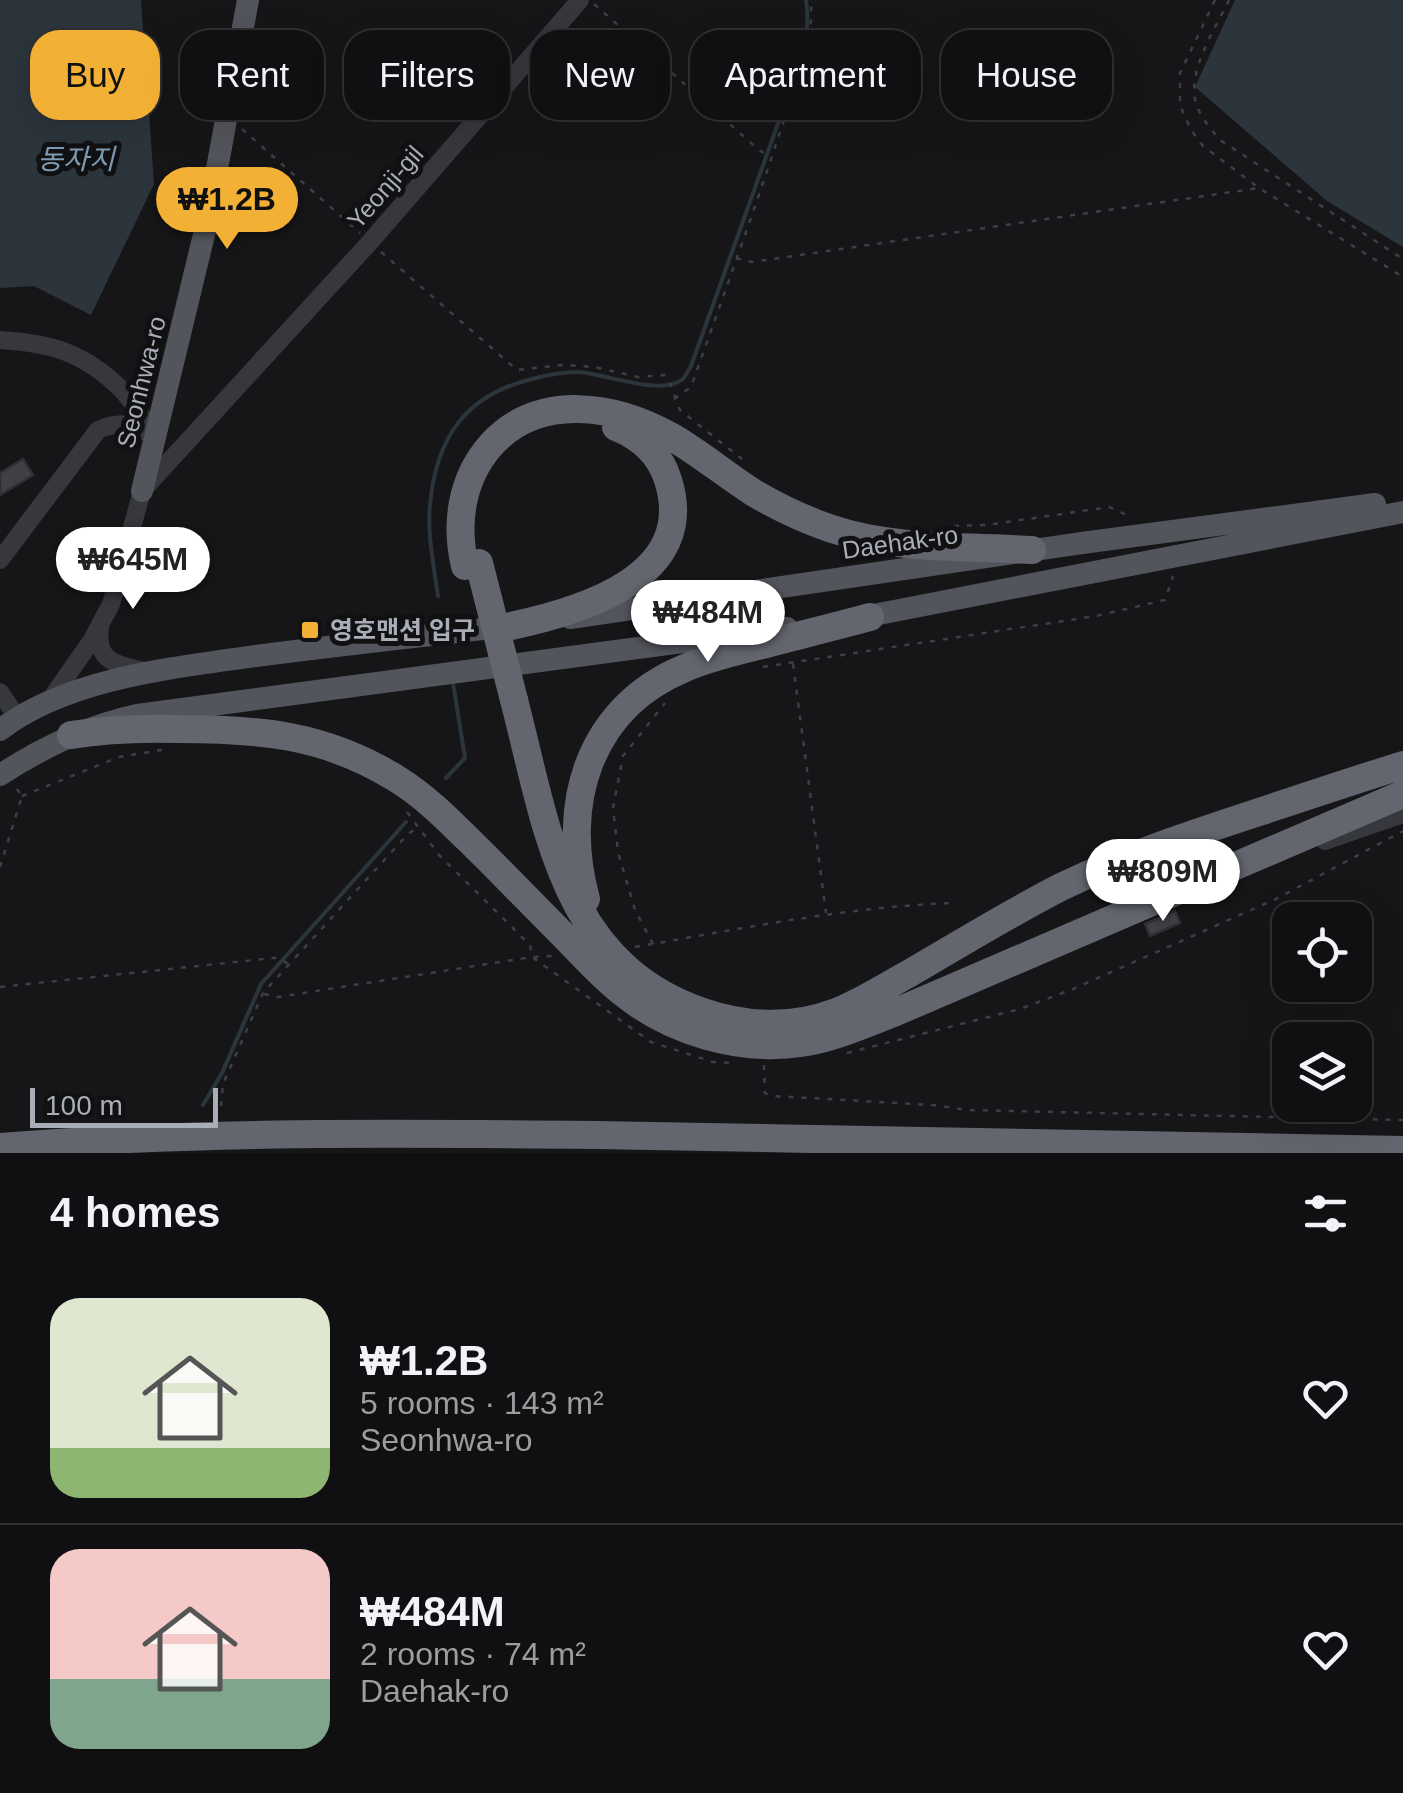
<!DOCTYPE html>
<html lang="en">
<head>
<meta charset="utf-8">
<style>
  :root { --surface:#101012; --page:#19191b; --text:#f1f3f6; --muted:#9c9d9f; --line:#303032; --accent:#f2b134 }
  body { margin:0; font-family:Helvetica,"Noto Sans KR",sans-serif; background:var(--page); color:var(--text); height:100vh; display:flex; flex-direction:column; font-size:38px; white-space:nowrap }
  * { box-sizing:border-box; margin:0 }
  p { font-size:32px; color:var(--muted) }
  .icon { flex:none; width:55px; height:55px; fill:none; stroke:currentColor; stroke-width:2; stroke-linecap:round; stroke-linejoin:round }
  .map { position:relative; height:1153px; overflow:hidden }
  .drawer { display:flex; flex-direction:column; background:var(--surface); flex:1 }
  .drawer>* { flex:none }
  .banner { position:absolute; left:30px; top:30px; width:1345px; height:90px; display:flex; gap:20px }
  .fabs { position:absolute; left:1272px; top:902px; display:grid; gap:20px }
  .fabs a { display:grid; place-items:center; width:100px; height:100px; border-radius:20px; background:var(--surface); box-shadow:0 10px 40px #0002,0 0 0 2px var(--line); font-size:50px }
  .scale { position:absolute; left:30px; bottom:25px; width:188px; box-sizing:border-box; padding-left:10px; border:5px solid #a8adb8; border-top:0; font-size:28px; line-height:35px; white-space:nowrap; color:#a8adb8; -webkit-text-stroke:8px #111113; paint-order:stroke }
  .price { position:absolute; translate:-50% -85px; padding:0 22px; border-radius:35px; background:#fff; color:#222; font-size:32px; line-height:65px; filter:drop-shadow(0 2px 5px #0008) }
  .price::after { content:''; position:absolute; left:50%; top:60px; width:30px; height:22px; margin-left:-15px; background:inherit; clip-path:polygon(0 0,100% 0,50% 100%) }
  .price.selected { background:var(--accent); color:#111 }
  ul { padding:0; list-style:none }
  li { display:flex; align-items:center; gap:30px; height:250px; padding:0 50px }
  li+li { border-top:2px solid var(--line) }
  li span { display:grid; place-items:center; flex:none; width:280px; height:200px; border-radius:30px; color:#555 }
  li>.icon { margin-inline-start:auto }
  span .icon { width:120px; height:120px; fill:#fffc; stroke-width:1 }
  li b { font-size:42px }
  h2 { display:flex; justify-content:space-between; align-items:center; height:120px; padding:0 50px; font-size:42px }
  .pill { padding:0 35px; border-radius:30px; background:var(--surface); box-shadow:0 10px 40px #0002,0 0 0 2px var(--line); font-size:35px; line-height:90px }
  .pill.selected { background:var(--accent); color:#111 }
  .map>svg:first-child { display:block }
  .water { fill:#2c353c }
  .lines { fill:none; stroke-linecap:round; stroke-linejoin:round }
  .stream { stroke:#2c353c; stroke-width:4 }
  .building { fill:#404145; stroke:#303034; stroke-width:2.5 }
  .path { stroke:#3d3f44; stroke-width:2.5; stroke-dasharray:5 8; stroke-linecap:butt }
  .minor { stroke:#37383d; stroke-width:18 }
  .major { stroke:#53555c; stroke-width:22 }
  .highway { stroke:#63666e; stroke-width:28 }
  .highway-bridge { stroke:#63666e; stroke-width:28 }
  .poi-dot { fill:#f2b134; stroke:#111113; stroke-width:4 }
  .labels { text-anchor:middle; stroke-width:10; stroke-linejoin:round; paint-order:stroke }
  .street-label { font-size:25px; fill:#a8adb8; stroke:#111113 }
  .poi-label { font-size:25px; font-weight:bold; fill:#a8adb8; stroke:#111113; text-anchor:start }
  .water-label { font-size:28px; font-style:italic; fill:#7f9bb3; stroke:#111113 }
</style>
</head>
<body>
<div class="map">
<svg width="1403" height="1153" viewBox="0 0 1403 1153">
  <rect width="100%" height="100%" fill="#161618"/>
  <path class="water" d="M 0,0 L 141,0 L 154,184 L 91,315 L 34,286 L 0,288 Z
    M 1235,0 L 1403,0 L 1403,247 L 1327,201 L 1195,87 Z"/>
  <g class="lines">
    <path class="stream" d="M 438,596 C 434,566 427,535 430,505 C 436,438 465,395 532,379 C 547,375 563,372 578,372 C 604,373 661,397 683,379 C 685,377 689,369 691,366 L 798,68 C 805,44 810,24 806,0
      M 446,778 L 465,758 L 453,683
      M 203,1105 L 222,1073 L 261,984 L 406,822"/>
  </g>
  <path class="building" d="M 23,459 L 33,475 L 0,495 L 0,473 Z
    M 1156,866 L 1161,879 L 1131,892 L 1125,878 Z
    M 1175,911 L 1180,923 L 1150,936 L 1145,924 Z"/>
  <g class="lines">
    <path class="path" d="M 1215,0 L 1180,73 L 1180,105 L 1191,130 L 1203,146 L 1259,188 L 1403,277
      M 1229,0 C 1216,27 1189,68 1195,99 C 1198,115 1210,128 1220,140 L 1403,259
      M 594,4 L 759,150 L 769,156
      M 242,129 L 360,233
      M 381,252 L 517,370 L 562,365 L 594,367 L 638,377 L 664,375 C 673,383 674,399 680,410 L 742,459
      M 736,258 L 752,262 L 1259,188
      M 674,399 L 691,387 C 720,305 750,223 777,141 C 792,95 814,49 811,0
      M 954,526 L 987,525 L 1109,507 L 1132,517
      M 793,664 L 826,913
      M 763,667 L 1096,616 L 1165,600 L 1173,576
      M 22,796 L 119,757 L 162,750
      M 407,812 L 439,855 L 530,945 L 532,957 L 651,1042 L 713,1062 L 735,1063
      M 0,867 L 22,796 L 14,785
      M 653,944 L 635,910 L 618,852 L 613,808 L 623,756 L 665,703
      M 635,947 C 739,929 846,907 952,903
      M 0,987 L 273,958 L 280,958 L 289,965
      M 264,994 L 278,997 L 532,957 L 552,956
      M 847,1053 L 1020,1009 L 1073,989 L 1276,899 L 1403,831
      M 764,1065 L 765,1093 L 773,1096 L 933,1105 L 967,1110 L 1403,1120
      M 221,1106 L 223,1084 L 263,993 L 408,834 L 417,828"/>
    <path class="minor" d="M 0,340 C 50,343 83,352 120,388 C 132,400 142,418 153,432
      M 0,560 L 98,430 C 124,419 132,425 156,437
      M 100,628 C 95,662 117,665 145,671
      M 0,692 L 17,717
      M 50,700 L 92,640 L 111,604 L 142,491 L 370,242 L 580,0
      M 1325,841 L 1403,814"/>
    <path class="major" d="M 142,491 L 208,218 L 248,0
      M 570,618 L 1082,543 L 1375,504
      M 853,619 L 1403,512
      M 0,730 C 68,678 173,668 256,656 C 340,645 424,636 508,626
      M 0,775 C 43,747 86,726 137,715 L 787,628"/>
    <path class="highway" d="M 465,566 C 455,524 461,479 491,445 C 539,392 616,405 672,437 C 701,454 726,475 754,493 C 778,507 803,519 829,528 C 893,550 965,546 1032,550
      M 511,626 C 581,611 699,577 668,480 C 660,454 641,437 616,427
      M 514,700 C 547,826 561,964 703,1012 C 747,1027 793,1028 836,1012 C 862,1002 886,986 910,973 C 960,944 1010,913 1061,887 C 1125,856 1192,834 1259,812 C 1307,796 1355,780 1403,765
      M 71,735 C 107,729 142,728 177,729 C 259,729 325,734 397,779 C 431,800 459,831 488,859 C 513,884 538,910 563,935 C 582,954 601,976 623,993 C 671,1032 740,1052 801,1043 C 834,1038 865,1024 896,1012 L 1403,794
      M 586,899 C 560,805 588,708 685,668 C 708,658 734,652 758,646 C 796,636 833,627 870,617
      M 0,1147 C 198,1131 397,1133 596,1135 C 865,1138 1134,1144 1403,1150"/>
    <path class="highway-bridge" d="M 479,563 L 514,700"/>
  </g>
  <rect class="poi-dot" x="300" y="620" width="20" height="20" rx="5"/>
  <g class="labels">
    <g class="street-label">
      <text transform="translate(385 187) rotate(-49)" y="9">Yeonji-gil</text>
      <text transform="translate(141 382) rotate(-76)" y="9">Seonhwa-ro</text>
      <text transform="translate(900 542) rotate(-8)" y="9">Daehak-ro</text>
    </g>
    <g class="poi-label">
      <text x="330" y="639">영호맨션 입구</text>
    </g>
    <g class="water-label">
      <text x="76" y="169">동자지</text>
    </g>
  </g>
</svg>
<div class="fabs">
<a><svg class="icon" aria-label="locate" viewBox="0 0 24 24"><circle cx="12" cy="12" r="6"/><path d="M12 2v4M12 18v4M2 12h4M18 12h4"/></svg></a>
<a><svg class="icon" aria-label="layers" viewBox="0 0 24 24"><path d="M12 4l9 5-9 5-9-5zM3 14l9 5 9-5"/></svg></a>
</div>
<div class="scale">100 m</div>
<b class="price selected" style="left:227px;top:252px">₩1.2B</b>
<b class="price" style="left:133px;top:612px">₩645M</b>
<b class="price" style="left:708px;top:665px">₩484M</b>
<b class="price" style="left:1163px;top:924px">₩809M</b>
<div class="banner">
<a class="pill selected">Buy</a>
<a class="pill">Rent</a>
<a class="pill">Filters</a>
<a class="pill">New</a>
<a class="pill">Apartment</a>
<a class="pill">House</a>
</div>
</div>
<section class="drawer">
<h2>4 homes<svg class="icon" aria-label="filters" viewBox="0 0 24 24"><path d="M4 7h16M4 17h16"/><circle cx="9" cy="7" r="2"/><circle cx="15" cy="17" r="2"/></svg></h2>
<ul>
<li><span style="background:linear-gradient(#dfe7d0 75%,#8fb573 0)"><svg class="icon" aria-label="home" viewBox="0 0 24 24"><path d="M3 11l9-7 9 7M6 9v11h12V9"/></svg></span><div><b>₩1.2B</b><p>5 rooms · 143 m²</p><p>Seonhwa-ro</p></div><svg class="icon" aria-label="heart" viewBox="0 0 24 24"><path d="M12 20l-8-8c-3-5 5-10 8-4 3-6 11-1 8 4z"/></svg></li>
<li><span style="background:linear-gradient(#f6c9c9 65%,#7fa58c 0)"><svg class="icon" aria-label="home" viewBox="0 0 24 24"><path d="M3 11l9-7 9 7M6 9v11h12V9"/></svg></span><div><b>₩484M</b><p>2 rooms · 74 m²</p><p>Daehak-ro</p></div><svg class="icon" aria-label="heart" viewBox="0 0 24 24"><path d="M12 20l-8-8c-3-5 5-10 8-4 3-6 11-1 8 4z"/></svg></li>
</ul>
</section>
</body>
</html>
